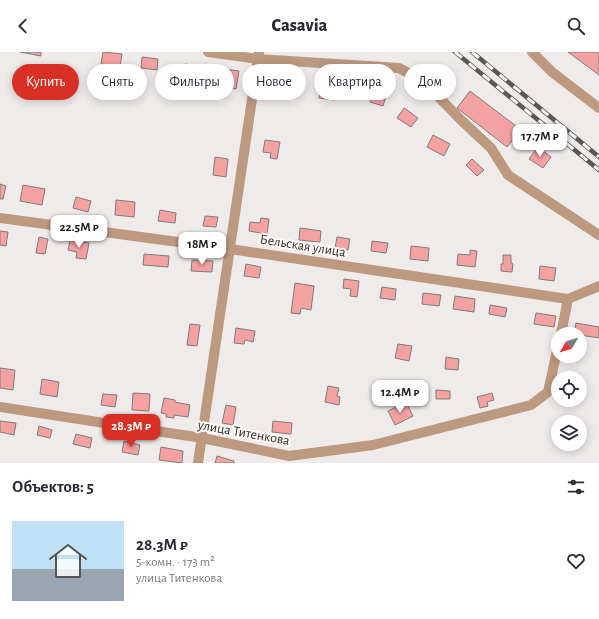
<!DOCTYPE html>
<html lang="ru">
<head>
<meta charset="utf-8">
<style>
  :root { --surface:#fff; --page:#f2f2f3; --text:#2b2b33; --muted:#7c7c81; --accent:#d93025 }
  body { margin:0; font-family:"Alegreya Sans",sans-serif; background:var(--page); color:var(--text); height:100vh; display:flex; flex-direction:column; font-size:15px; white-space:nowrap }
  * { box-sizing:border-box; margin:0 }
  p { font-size:13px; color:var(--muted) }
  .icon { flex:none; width:22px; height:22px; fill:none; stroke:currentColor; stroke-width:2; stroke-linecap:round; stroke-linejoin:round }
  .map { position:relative; height:411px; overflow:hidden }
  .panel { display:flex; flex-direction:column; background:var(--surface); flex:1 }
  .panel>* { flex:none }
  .banner { position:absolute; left:12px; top:12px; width:575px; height:36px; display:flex; gap:8px }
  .needle { width:26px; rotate:232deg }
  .buttons { position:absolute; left:551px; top:275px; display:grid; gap:8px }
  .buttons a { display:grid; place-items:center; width:36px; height:36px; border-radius:50%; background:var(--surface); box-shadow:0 2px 10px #0003; font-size:20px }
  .price { position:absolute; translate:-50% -34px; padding:0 9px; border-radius:8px; background:#fff; color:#222; font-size:13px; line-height:26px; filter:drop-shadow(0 1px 2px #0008) }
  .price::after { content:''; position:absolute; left:50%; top:24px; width:12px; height:9px; margin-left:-6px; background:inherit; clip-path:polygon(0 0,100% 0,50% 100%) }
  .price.current { background:var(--accent); color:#fff }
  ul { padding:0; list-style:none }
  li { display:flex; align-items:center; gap:12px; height:100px; padding:0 12px }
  li span { display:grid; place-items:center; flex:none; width:112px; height:80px; border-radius:0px; color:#555 }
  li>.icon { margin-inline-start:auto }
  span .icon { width:48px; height:48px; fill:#fffc; stroke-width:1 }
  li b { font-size:17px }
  h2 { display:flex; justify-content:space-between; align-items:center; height:48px; padding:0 12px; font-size:17px }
  .chip { padding:0 14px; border-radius:18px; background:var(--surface); box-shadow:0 2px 10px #0003; font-size:14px; line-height:36px }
  .chip.current { background:var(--accent); color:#fff }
  header { display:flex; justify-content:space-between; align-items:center; height:52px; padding:0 12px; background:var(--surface); font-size:18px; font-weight:800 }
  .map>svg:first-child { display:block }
  .building { fill:#f4a1a1; stroke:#807d7c }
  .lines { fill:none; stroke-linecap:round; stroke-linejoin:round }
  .minor { stroke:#bc997f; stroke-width:10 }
  .rail-casing { stroke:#595857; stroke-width:4.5 }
  .rail { stroke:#fdf9f7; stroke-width:3; stroke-dasharray:9; stroke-linecap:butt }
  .labels { text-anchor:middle; stroke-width:4; stroke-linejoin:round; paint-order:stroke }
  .street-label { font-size:14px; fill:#333231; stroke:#fdf9f7 }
</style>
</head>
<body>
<header><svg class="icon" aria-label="back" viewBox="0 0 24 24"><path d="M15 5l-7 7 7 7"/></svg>Casavia<svg class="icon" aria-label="search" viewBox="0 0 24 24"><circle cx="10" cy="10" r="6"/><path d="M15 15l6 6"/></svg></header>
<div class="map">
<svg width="599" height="411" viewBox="0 0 599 411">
  <rect width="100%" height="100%" fill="#efebea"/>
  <path class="building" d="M 20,0 L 41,0 L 41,4 Z
    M 103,0 L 122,2 L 120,15 L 101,12 Z
    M 568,0 L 599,0 L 599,23 Z
    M 142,5 L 158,7 L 157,18 L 141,16 Z
    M 185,12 L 204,15 L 202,32 L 183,29 Z
    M 217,16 L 239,19 L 236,37 L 215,33 Z
    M 278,24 L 291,26 L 289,39 L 276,37 Z
    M 322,29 L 337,32 L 334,48 L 319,46 Z
    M 470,39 L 521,78 L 507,95 L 457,56 Z
    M 373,40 L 386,44 L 383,54 L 370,50 Z
    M 404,56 L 418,66 L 411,75 L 397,66 Z
    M 433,83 L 450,92 L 444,104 L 427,95 Z
    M 265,88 L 280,90 L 277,107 L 270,106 L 271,101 L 263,100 Z
    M 538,95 L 551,105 L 543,116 L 529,107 Z
    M 215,105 L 228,107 L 226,125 L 213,123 Z
    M 472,107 L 484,118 L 477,124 L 466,113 Z
    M 0,132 L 6,134 L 3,147 L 0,147 Z
    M 23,133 L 45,137 L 42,153 L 20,149 Z
    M 76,145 L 91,149 L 88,160 L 73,156 Z
    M 116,148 L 135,150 L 134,165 L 115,163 Z
    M 160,158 L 176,161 L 175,171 L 158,169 Z
    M 205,164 L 218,165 L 216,175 L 203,174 Z
    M 261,166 L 269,167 L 267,182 L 249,179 L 250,170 L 260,171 Z
    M 300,176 L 321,179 L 320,190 L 299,188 Z
    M 0,179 L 8,180 L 6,194 L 0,193 Z
    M 39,185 L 48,187 L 45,202 L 36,201 Z
    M 337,185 L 350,187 L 348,198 L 335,196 Z
    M 70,188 L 89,191 L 86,207 L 76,206 L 77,200 L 68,198 Z
    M 372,189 L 388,191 L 386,201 L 371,199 Z
    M 411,194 L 429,196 L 428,209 L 410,207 Z
    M 470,198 L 477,199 L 475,215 L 457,213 L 458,202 L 470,203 Z
    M 144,202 L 169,204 L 168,215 L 143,213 Z
    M 503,203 L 511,203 L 511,211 L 513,212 L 512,220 L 501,219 L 501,212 L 503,212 Z
    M 192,208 L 213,209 L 212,220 L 191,219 Z
    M 246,212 L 261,215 L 259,226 L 244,224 Z
    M 540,214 L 556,216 L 554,229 L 539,227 Z
    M 344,227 L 359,229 L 357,245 L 350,244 L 351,237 L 343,236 Z
    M 295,231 L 314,234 L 311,258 L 301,256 L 300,262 L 291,261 Z
    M 382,235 L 396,237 L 395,248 L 380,246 Z
    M 423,241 L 441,243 L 439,254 L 422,252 Z
    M 455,244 L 475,247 L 474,260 L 453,257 Z
    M 490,253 L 507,256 L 505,265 L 489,262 Z
    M 536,261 L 556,264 L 554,275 L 534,272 Z
    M 576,271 L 599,275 L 599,286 L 580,283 L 580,282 L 574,282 Z
    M 190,272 L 200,273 L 197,294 L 187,293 Z
    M 236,276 L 255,279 L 253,290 L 245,288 L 244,292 L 234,291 Z
    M 398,292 L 412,294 L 409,309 L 395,306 Z
    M 446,305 L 459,307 L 458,318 L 445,317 Z
    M 0,316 L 15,318 L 13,338 L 0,336 Z
    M 42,327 L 59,330 L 57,345 L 40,342 Z
    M 328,334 L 339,336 L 337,344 L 340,345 L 339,353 L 325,350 Z
    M 436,338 L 450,339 L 450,347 L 436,347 Z
    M 133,341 L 150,342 L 149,359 L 132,358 Z
    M 492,341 L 494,348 L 487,350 L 488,354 L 480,356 L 477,345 Z
    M 103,342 L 117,343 L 115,355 L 101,353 Z
    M 164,346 L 175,348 L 175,350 L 190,353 L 188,365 L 174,363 L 174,366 L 166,365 L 166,362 L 161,361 Z
    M 406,350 L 413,364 L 395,373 L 388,359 Z
    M 226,353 L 236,355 L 233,373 L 222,371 Z
    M 0,369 L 16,371 L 14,383 L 0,380 Z
    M 273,369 L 292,371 L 291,382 L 272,380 Z
    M 39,374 L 52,378 L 50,386 L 37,383 Z
    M 76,382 L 92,386 L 90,396 L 73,392 Z
    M 124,389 L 140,393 L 138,403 L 122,400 Z
    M 161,395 L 183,399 L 182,411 L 159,408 Z
    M 217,404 L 234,409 L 234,411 L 215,411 Z"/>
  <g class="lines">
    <path class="minor" d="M 208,0 L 258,7 L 399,16 L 423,29 L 461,68 L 491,96 L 508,123 L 599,183
      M 532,0 L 552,20 L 599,56
      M 0,166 L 230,197 L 568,247 L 599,234
      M 561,282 L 568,247
      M 0,355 L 202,386 L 289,404 L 373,393 L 531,353 L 548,340 L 558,294
      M 198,411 L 259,0"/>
    <g class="rail-casing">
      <path id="rail" d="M 455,0 L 599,118
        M 472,0 L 599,105"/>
    </g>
    <use href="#rail" class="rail"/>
  </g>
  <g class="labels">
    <g class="street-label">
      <text transform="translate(303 193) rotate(9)" y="5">Бельская улица</text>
      <text transform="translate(244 380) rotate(10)" y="5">улица Титенкова</text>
    </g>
  </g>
</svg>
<div class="buttons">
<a><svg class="needle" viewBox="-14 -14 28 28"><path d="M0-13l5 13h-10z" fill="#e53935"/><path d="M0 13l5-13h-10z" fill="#7c7c81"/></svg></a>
<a><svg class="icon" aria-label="locate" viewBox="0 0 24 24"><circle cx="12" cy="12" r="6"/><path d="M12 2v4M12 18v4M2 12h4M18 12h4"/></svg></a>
<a><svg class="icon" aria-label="layers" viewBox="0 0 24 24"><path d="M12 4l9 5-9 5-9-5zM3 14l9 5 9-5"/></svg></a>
</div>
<b class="price" style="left:540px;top:106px">17.7M ₽</b>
<b class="price" style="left:79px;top:197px">22.5M ₽</b>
<b class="price" style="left:202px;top:214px">18M ₽</b>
<b class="price" style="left:400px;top:362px">12.4M ₽</b>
<b class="price current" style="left:131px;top:396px">28.3M ₽</b>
<div class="banner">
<a class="chip current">Купить</a>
<a class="chip">Снять</a>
<a class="chip">Фильтры</a>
<a class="chip">Новое</a>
<a class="chip">Квартира</a>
<a class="chip">Дом</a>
</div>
</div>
<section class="panel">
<h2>Объектов: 5<svg class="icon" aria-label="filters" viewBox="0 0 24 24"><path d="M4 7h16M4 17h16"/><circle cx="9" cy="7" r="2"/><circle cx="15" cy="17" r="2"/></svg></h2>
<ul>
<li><span style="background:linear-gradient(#bfe0f5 60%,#9aa5b1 0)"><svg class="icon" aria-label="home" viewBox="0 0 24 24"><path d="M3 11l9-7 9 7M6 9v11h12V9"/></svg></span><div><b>28.3M ₽</b><p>5-комн. · 173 m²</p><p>улица Титенкова</p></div><svg class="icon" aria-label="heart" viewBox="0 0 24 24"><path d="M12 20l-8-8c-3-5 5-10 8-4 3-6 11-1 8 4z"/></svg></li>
</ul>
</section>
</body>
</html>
